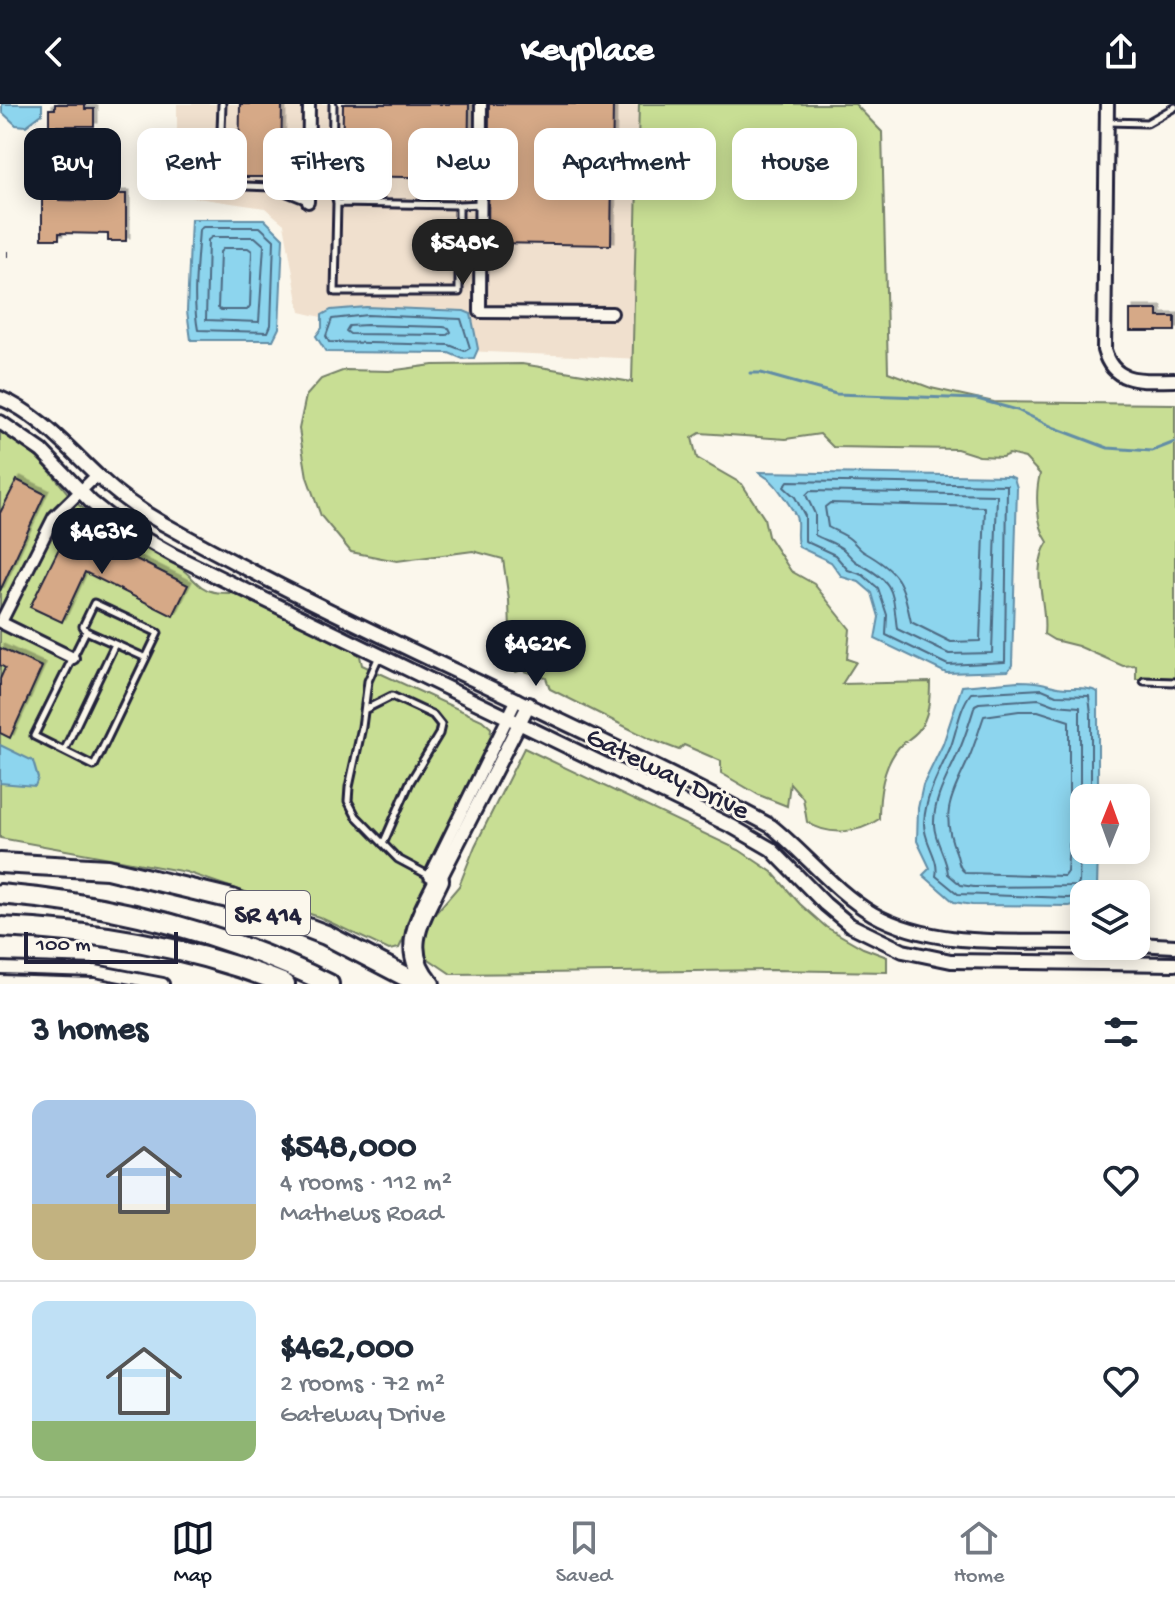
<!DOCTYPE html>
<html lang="en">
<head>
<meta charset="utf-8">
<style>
  :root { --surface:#fff; --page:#f2f2f3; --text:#1f2937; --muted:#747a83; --line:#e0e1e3; --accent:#111827 }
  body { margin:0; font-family:"Gochi Hand",sans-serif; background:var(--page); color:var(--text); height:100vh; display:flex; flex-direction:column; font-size:30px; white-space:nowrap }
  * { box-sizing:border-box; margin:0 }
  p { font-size:26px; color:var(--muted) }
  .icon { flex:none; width:44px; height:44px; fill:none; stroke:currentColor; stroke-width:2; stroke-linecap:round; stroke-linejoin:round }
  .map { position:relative; height:880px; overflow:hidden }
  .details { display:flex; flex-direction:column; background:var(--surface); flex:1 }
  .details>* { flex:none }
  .guide { position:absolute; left:24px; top:24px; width:1128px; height:72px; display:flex; gap:16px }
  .needle { width:52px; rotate:1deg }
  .tools { position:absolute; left:1070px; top:680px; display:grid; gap:16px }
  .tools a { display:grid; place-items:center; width:80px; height:80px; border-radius:16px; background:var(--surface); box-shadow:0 4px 20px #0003; font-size:40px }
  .scale { position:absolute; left:24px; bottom:20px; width:154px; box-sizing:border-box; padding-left:8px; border:4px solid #22223b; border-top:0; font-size:22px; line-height:28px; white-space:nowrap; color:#22223b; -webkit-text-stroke:6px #fbf7ec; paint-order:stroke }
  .price { position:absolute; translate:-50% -68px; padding:0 18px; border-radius:28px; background:var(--accent); color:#fff; font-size:26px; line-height:52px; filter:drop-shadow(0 2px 4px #0008) }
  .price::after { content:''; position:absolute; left:50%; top:48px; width:24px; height:18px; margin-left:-12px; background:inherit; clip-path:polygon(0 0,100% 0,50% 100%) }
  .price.active { background:#222; color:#fff }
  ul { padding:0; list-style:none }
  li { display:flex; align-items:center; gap:24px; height:200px; padding:0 32px }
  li+li { border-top:2px solid var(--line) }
  li span { display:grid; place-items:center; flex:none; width:224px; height:160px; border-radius:16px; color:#555 }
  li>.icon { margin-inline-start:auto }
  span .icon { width:96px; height:96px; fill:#fffc; stroke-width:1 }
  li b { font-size:34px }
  h2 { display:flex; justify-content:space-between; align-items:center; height:96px; padding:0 32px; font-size:34px }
  .chip { padding:0 28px; border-radius:16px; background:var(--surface); box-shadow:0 4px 20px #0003; font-size:28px; line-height:72px }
  .chip.active { background:var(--accent); color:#fff }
  header { display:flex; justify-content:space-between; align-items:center; height:104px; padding:0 32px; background:var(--accent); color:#fff; font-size:36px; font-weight:800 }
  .menu { display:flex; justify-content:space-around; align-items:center; height:112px; border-top:2px solid var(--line); background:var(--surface); font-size:22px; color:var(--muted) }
  .menu a { display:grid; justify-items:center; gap:4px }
  .menu .active { color:var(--accent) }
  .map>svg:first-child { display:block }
  .built { fill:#f0e0ce }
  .green { fill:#c8de94; stroke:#758068; stroke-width:2 }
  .water { fill:#8dd5ee; stroke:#628da6; stroke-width:2 }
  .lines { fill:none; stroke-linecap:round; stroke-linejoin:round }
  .shore { stroke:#4d6a83; stroke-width:2 }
  .stream { stroke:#628da6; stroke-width:3 }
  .building { fill:#d6a987; stroke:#22223b; stroke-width:2; filter:url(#shadow) }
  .service-casing { stroke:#22223b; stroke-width:11 }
  .minor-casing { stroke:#22223b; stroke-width:16 }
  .tertiary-casing { stroke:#22223b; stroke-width:18 }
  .motorway-casing { stroke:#22223b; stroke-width:24 }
  .path { stroke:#22223b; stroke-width:2; stroke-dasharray:6 6; stroke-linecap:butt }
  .service { stroke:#fbf7ec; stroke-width:5 }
  .minor { stroke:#fbf7ec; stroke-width:10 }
  .tertiary { stroke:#fbf7ec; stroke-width:12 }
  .motorway { stroke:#fbf7ec; stroke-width:18 }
  .labels { text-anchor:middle; stroke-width:6; stroke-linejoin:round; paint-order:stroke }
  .shield { fill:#fbf7ec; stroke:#636270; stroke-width:2 }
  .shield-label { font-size:26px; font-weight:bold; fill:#22223b }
  .street-label { font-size:28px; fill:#22223b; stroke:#fbf7ec }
</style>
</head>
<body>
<header><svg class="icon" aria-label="back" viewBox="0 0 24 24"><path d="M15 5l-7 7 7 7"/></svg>Keyplace<svg class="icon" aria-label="share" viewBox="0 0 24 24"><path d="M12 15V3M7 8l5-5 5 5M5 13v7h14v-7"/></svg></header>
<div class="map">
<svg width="1175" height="880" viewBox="0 0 1175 880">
  <defs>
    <filter id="shadow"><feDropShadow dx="3.5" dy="-3.5" stdDeviation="0" flood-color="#0004"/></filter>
  </defs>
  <rect width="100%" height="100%" fill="#fbf7ec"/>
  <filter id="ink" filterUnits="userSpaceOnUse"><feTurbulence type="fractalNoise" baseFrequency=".0125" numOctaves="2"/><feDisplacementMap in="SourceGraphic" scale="16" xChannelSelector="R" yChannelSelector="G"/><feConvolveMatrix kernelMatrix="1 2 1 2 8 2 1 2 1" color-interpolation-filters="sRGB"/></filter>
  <g filter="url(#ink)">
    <path class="built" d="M 177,0 L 642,0 L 641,255 L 467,247 L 300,208 L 284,120 L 265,104 L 177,91 Z"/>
    <path class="green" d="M 639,0 L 855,0 L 882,28 L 888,268 L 931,284 L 994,298 L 1175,300 L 1175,575 L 1136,575 L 1136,561 L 1123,562 L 1078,542 L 1054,536 L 1044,530 C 1048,499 1029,467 1048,438 C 1036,421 1035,389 1040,370 L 1025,354 L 1009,350 L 1002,353 L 979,352 L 957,345 L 833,343 L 820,330 L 786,335 L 700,329 L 692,334 L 697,354 L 742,380 L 764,414 L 768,432 L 791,467 L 814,480 L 850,525 L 847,555 L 856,558 L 842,580 L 930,578 C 930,595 929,614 918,627 C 913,633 905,637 899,643 C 883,662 879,691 879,715 C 858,730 828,732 807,718 L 803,694 L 790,679 L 787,702 L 759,691 L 721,669 L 721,657 L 684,641 L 679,646 L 650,635 L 550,585 L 546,574 L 522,566 L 516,568 L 511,561 L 509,496 L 503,455 L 473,447 L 397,457 L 351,448 L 321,412 L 307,373 L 299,325 L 306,292 L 321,275 L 345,266 L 389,267 L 433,261 L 522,260 L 632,278 Z
      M 0,326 C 18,338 34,349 48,365 C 61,379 69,394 85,406 C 115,429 149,443 180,464 C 193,472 198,485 214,488 C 222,490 229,487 238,491 L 351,546 L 360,552 L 362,561 L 482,616 L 491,624 L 490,638 L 428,763 L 423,776 L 430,780 L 399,844 L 389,846 L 319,813 L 186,768 L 0,734 Z
      M 524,644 L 739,746 L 772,768 L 800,800 L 826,823 L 863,844 L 887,853 L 887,868 L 771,866 L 451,870 L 420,849 L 422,825 L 459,782 L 475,742 Z"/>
    <path class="water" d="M 2,0 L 42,0 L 42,10 L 26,22 L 16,21 L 2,8 Z
      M 191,115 L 264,115 L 283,134 L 279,224 L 273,236 L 191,236 L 187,207 Z
      M 366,203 L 464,207 L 471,210 L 478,245 L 474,254 L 463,255 L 449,249 L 326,248 L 316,232 L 322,224 L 322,211 L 331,206 Z
      M 759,368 L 1009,372 L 1014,374 L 1017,384 L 1012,561 L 1008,567 L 946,569 L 875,535 L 879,513 L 872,489 L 859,478 L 842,473 L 831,458 L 799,443 C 795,434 798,427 797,417 C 797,410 776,380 769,375 C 766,373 762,371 759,368 Z
      M 1018,577 C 1036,577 1042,579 1058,583 C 1072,586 1084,581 1098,588 L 1098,694 L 1084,694 L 1084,746 L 1098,746 L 1097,785 L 1096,790 L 1084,790 L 1084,799 L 1069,802 L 972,801 L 954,798 L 923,771 L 930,764 L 917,737 L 918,704 L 923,681 L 943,640 L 962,582 Z
      M 0,641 L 33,657 L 38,674 L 35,682 L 0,679 Z"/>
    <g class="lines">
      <path class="shore" d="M 203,123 L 260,123 L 274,136 L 271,221 L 268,228 L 198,226 C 192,196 197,157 199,126 Z
        M 212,133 L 255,133 L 264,141 L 259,218 L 206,216 L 208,136 Z
        M 224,144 L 248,144 L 252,147 L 250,202 L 247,206 L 221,206 L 218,204 L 220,148 Z
        M 367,211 L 461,215 L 470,244 L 465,247 L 449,241 L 329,238 L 326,232 L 332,215 Z
        M 367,221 L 443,223 L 449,224 L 451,228 L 447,231 L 350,230 L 346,227 L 349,222 Z
        M 788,377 L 1007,381 L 1005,558 L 948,561 L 886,531 L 887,511 L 878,484 L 863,471 L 848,466 L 835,451 L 805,437 L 805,412 L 795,393 L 784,383 Z
        M 810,387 L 997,391 L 992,549 L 949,550 L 897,525 C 892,486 896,479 858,459 C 852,456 849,450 844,446 C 836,439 824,436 815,431 L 815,410 L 806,391 Z
        M 830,399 L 985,403 L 980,537 L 951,538 L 911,518 C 902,478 901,469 864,448 C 859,445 855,439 850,435 C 844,430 835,427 828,423 L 825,403 Z
        M 1019,607 L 1038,607 L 1069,617 L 1069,696 L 1073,708 L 1082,720 L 1069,740 L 1067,768 L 1064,772 L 966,769 C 958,764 959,757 956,748 C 939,708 953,690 969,654 C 975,640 979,626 984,612 Z
        M 1084,703 L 1080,693 L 1080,603 L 1055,601 L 1039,595 L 979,599 L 975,601 C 970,617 965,634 958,649 C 948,672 933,695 934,721 C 935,739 947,753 948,770 L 961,781 L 974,783 L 1077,782 L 1079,779 L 1080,747 L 1084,736
        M 1084,792 L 1068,794 L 958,790 L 936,772 C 940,754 923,738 924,718 C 926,689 940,668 951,642 C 957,625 960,603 971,589 L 1042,585 L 1056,591 L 1089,592 L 1091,610 L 1091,694"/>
      <path class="stream" d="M 750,269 L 761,269 L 836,290 L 977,295 L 1017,306 L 1055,324 L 1108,344 L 1152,347 L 1175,338"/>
    </g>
    <path class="building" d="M 55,0 L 85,0 L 85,5 L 94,5 L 94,22 L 49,22 L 49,5 L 55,5 Z
      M 240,0 L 282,0 L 281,62 L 265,62 L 265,73 L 239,73 Z
      M 343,0 L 469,0 L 468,74 L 342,72 Z
      M 489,0 L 613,0 L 611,141 L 488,139 Z
      M 42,90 L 60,90 L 59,96 L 106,97 L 107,90 L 126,90 L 126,137 L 108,137 L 108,130 L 59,129 L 59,135 L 42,135 Z
      M 1130,206 L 1158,206 L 1158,213 L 1175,213 L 1175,227 L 1130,227 Z
      M 17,376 L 45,390 L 0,487 L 0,409 Z
      M 71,420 L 101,435 L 100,437 L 188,481 L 173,512 L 85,468 L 62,518 L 30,503 Z
      M 0,544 L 42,563 L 10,634 L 0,629 L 0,575 L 5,564 L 0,561 Z"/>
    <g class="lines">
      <g class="service-casing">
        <path id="service" d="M 222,0 L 219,81 L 272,83 L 307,97
          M 333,0 L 332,78 L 337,99 L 335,188 L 459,188 L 459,101 L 337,99
          M 1108,18 L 1147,19 L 1175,3
          M 459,101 L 481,100
          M 94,499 L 158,529 L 94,662 L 34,632 L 86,527 L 83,522 Z
          M 86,527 L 146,554
          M 379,552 L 368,577 L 362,623 L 349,683 L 348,697 L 356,712 L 398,755 L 430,772
          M 1144,577 L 1175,578
          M 366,605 L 392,592 L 433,611 L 441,621 L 439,630 L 410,678 L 383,740
          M 64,647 L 115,540"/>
      </g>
      <g class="minor-casing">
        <path id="minor" d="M 481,0 L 480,208 L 612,209
          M 308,98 L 309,0
          M 0,518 L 73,554
          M 1,518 L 54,413 L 97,371
          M 439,776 L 430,772 L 517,595
          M 0,864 L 95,867 L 163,880"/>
      </g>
      <g class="tertiary-casing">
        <path id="tertiary" d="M 1107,0 L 1104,246 C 1114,282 1144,276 1175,276
          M 0,294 C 39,310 68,344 99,373 C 118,391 139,406 162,419 C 360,530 571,615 771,722 C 806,750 834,787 873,810 C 935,845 1015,836 1084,838
          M 0,318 L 42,347 L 91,398 L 120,421 L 173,451 L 733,723 L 771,745 L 825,800 L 850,821 L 903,847 L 951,857 L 1175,860
          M 439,776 L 529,600
          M 1136,840 L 1175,842"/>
      </g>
      <g class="motorway-casing">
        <path id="motorway" d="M 0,759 L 107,765 L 232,795 L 326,831 L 420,880
          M 0,790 C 114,800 227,829 329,880
          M 0,823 C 98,827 193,843 285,880
          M 430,880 C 398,845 422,812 439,776"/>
      </g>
      <path class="path" d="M 8,153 L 8,147"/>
      <use href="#service" class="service"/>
      <use href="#minor" class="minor"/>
      <use href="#tertiary" class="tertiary"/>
      <use href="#motorway" class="motorway"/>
    </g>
  </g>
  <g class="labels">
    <rect class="shield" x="226" y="787" width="84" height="44" rx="6"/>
    <g class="shield-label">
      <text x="268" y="818">SR 414</text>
    </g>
    <g class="street-label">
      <text transform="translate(669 667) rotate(26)" y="10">Gateway Drive</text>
    </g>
  </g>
</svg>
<div class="tools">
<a><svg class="needle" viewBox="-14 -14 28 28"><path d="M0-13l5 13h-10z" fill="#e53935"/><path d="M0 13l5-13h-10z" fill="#747a83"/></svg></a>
<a><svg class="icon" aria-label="layers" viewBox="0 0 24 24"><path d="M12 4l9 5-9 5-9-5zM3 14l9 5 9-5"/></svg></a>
</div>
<div class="scale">100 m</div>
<b class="price active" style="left:463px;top:183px">$548K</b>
<b class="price" style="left:102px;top:472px">$463K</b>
<b class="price" style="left:536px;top:584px">$462K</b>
<div class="guide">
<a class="chip active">Buy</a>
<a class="chip">Rent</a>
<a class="chip">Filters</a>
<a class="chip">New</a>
<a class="chip">Apartment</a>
<a class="chip">House</a>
</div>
</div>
<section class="details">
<h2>3 homes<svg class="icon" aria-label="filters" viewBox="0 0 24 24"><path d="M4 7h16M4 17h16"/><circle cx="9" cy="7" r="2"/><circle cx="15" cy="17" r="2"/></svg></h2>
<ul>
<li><span style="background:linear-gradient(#a9c7e8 65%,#c2b280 0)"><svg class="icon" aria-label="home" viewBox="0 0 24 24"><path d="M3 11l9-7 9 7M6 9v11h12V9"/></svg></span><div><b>$548,000</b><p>4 rooms · 112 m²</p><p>Mathews Road</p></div><svg class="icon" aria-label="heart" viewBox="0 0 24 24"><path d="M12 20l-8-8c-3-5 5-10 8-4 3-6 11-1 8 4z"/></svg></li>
<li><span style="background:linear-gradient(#bfe0f5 75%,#8fb573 0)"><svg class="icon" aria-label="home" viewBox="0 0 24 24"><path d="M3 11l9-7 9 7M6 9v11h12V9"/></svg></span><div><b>$462,000</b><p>2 rooms · 72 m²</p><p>Gateway Drive</p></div><svg class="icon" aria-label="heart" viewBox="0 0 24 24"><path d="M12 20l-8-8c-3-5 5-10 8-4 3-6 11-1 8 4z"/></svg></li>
</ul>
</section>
<nav class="menu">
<a class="active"><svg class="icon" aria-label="map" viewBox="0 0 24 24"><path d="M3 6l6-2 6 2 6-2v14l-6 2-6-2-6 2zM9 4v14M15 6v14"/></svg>Map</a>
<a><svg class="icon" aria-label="saved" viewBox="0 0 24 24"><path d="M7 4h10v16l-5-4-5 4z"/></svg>Saved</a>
<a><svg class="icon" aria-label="home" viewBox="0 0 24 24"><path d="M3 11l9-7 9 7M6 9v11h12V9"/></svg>Home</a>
</nav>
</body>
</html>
